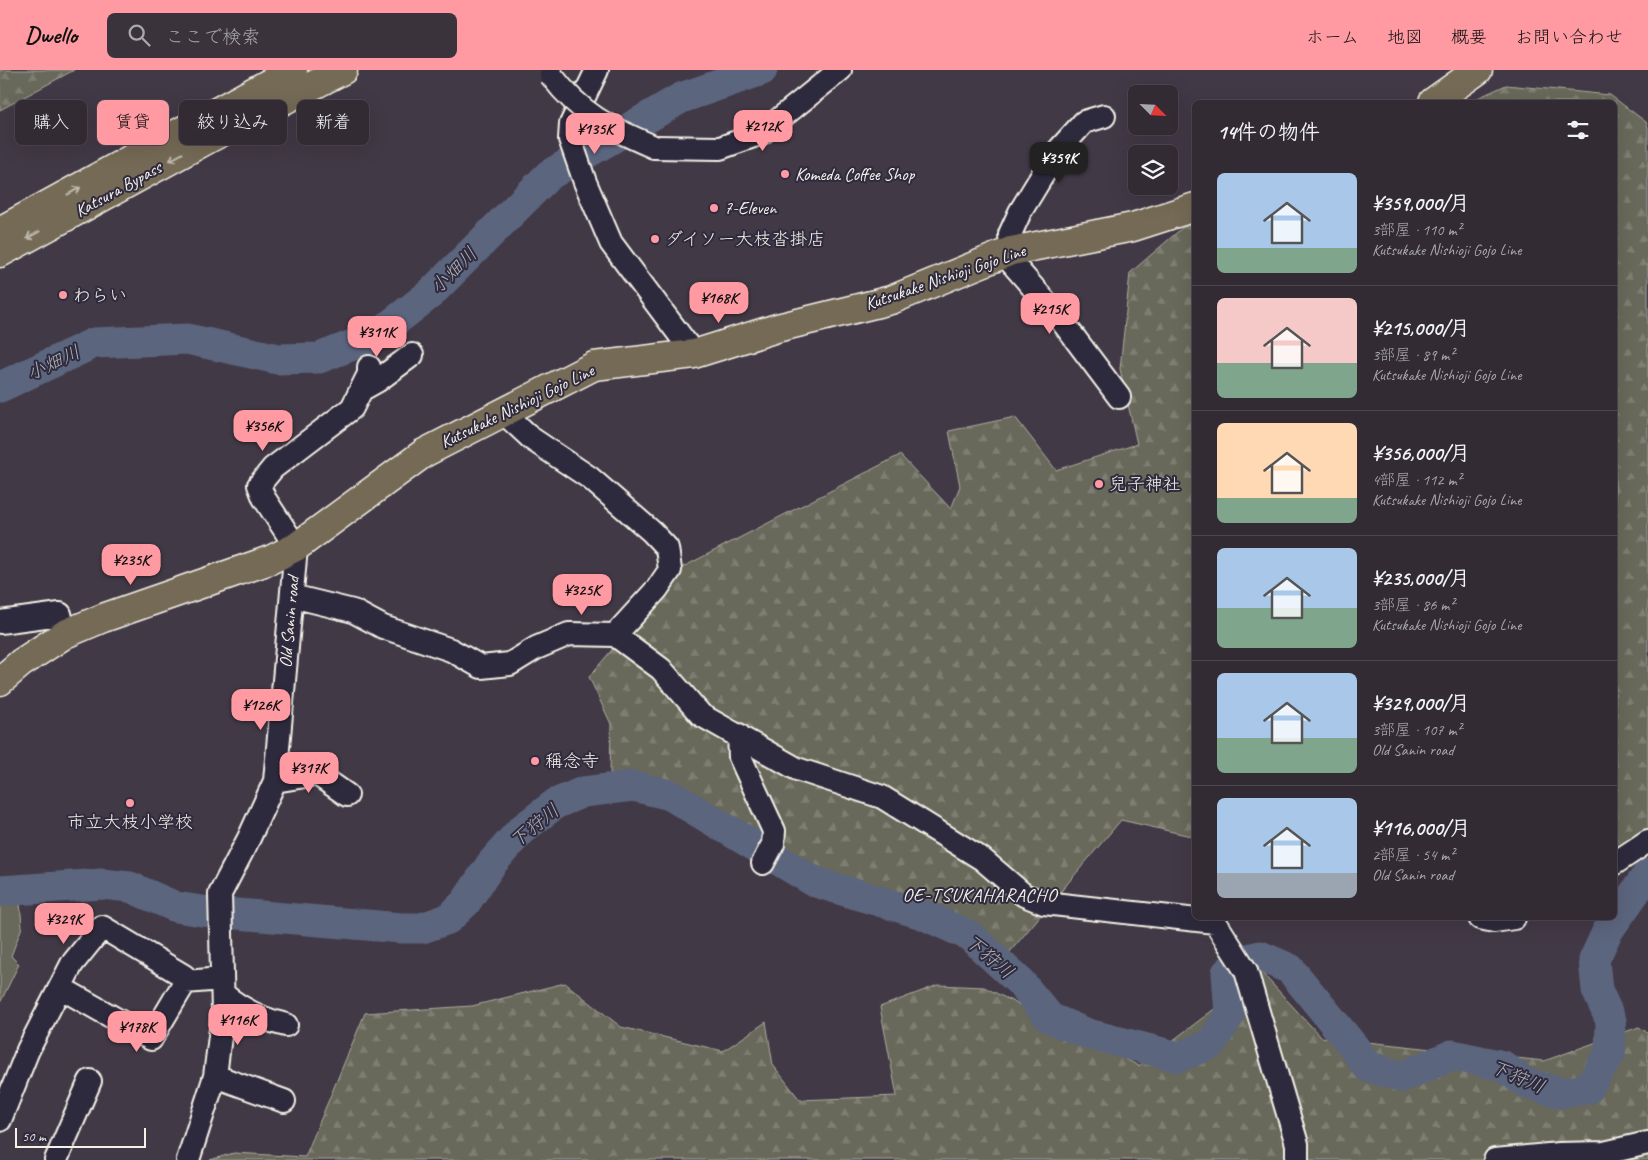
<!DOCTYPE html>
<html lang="ja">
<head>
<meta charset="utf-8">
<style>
  :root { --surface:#322b34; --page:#3a333c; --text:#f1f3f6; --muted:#a8a7ac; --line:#4d474f; --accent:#ff9aa2 }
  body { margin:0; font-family:Caveat,"Klee One",sans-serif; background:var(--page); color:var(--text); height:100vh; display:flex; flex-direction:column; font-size:19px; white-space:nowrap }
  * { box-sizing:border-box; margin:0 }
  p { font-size:16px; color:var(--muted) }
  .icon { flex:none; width:28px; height:28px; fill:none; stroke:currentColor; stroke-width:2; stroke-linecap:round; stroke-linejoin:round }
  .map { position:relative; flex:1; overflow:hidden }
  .drawer { position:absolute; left:1192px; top:30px; width:425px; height:820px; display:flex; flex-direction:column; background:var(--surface); border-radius:8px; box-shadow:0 5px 20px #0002,0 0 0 1px var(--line) }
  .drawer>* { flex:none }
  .hud { position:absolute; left:15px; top:30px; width:475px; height:45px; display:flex; gap:10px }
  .needle { width:32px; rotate:114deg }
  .controls { position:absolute; left:1128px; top:15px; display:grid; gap:10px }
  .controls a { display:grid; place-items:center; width:50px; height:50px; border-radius:8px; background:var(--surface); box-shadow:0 5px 20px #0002,0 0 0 1px var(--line); font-size:25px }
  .scale { position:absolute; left:15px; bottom:12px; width:131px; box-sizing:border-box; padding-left:5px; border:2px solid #f4f1e8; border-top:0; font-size:14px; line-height:18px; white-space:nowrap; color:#f4f1e8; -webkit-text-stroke:4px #2f2a3d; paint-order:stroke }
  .price { position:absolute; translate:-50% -42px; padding:0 11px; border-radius:10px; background:var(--accent); color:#111; font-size:16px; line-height:32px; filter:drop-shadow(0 1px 2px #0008) }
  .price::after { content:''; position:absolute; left:50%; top:30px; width:15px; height:11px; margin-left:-8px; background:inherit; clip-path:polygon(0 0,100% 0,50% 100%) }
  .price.current { background:#222; color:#fff }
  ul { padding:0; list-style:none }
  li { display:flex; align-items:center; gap:15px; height:125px; padding:0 25px }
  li+li { border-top:1px solid var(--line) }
  li span { display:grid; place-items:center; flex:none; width:140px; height:100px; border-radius:8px; color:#555 }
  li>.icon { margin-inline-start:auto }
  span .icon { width:60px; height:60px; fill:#fffc; stroke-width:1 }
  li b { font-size:21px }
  h2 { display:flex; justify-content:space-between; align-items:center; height:60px; padding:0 25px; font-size:21px }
  .pill { padding:0 18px; border-radius:8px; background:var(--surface); box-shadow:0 5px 20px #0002,0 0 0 1px var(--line); font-size:18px; line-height:45px }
  .pill.current { background:var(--accent); color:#111 }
  header { display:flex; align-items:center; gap:30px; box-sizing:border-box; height:70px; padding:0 25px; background:var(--accent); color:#111 }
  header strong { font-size:24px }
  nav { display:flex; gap:28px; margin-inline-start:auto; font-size:18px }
  .search { width:350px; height:45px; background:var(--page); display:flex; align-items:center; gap:12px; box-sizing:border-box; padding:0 18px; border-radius:8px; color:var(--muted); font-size:19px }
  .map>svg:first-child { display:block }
  .forest { fill:url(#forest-firs); stroke:#aeada1 }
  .park { fill:#68695a; stroke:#aeada1 }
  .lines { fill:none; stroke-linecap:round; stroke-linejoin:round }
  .river { stroke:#5b657e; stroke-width:31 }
  .minor-casing { stroke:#f4f1e8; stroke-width:26 }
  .major-casing { stroke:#f4f1e8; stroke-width:31 }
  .highway-casing { stroke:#f4f1e8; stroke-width:31 }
  .minor { stroke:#2f2a3d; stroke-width:22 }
  .major { stroke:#746b55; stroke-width:28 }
  .highway { stroke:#746b55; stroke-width:28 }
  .minor-bridge-casing { stroke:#f4f1e8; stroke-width:26; stroke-linecap:butt }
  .minor-bridge { stroke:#2f2a3d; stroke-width:22 }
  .oneway { stroke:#c1bbad }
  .poi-dot { fill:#ff9aa2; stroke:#2f2a3d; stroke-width:2 }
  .labels { text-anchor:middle; stroke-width:4; stroke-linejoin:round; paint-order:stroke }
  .poi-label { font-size:18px; fill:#f4f1e8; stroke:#2f2a3d; text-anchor:start }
  .street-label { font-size:18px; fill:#f4f1e8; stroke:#2f2a3d }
  .water-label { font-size:19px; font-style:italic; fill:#afb2b8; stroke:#2f2a3d }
  .neighbourhood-label { font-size:19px; letter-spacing:1px; fill:#f4f1e8; stroke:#2f2a3d }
</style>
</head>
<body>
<header>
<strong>Dwello</strong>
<div class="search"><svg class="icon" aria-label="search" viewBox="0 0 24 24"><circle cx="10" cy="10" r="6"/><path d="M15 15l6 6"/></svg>ここで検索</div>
<nav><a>ホーム</a><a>地図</a><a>概要</a><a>お問い合わせ</a></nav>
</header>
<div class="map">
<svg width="1648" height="1090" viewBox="0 0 1648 1090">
  <defs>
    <pattern id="forest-firs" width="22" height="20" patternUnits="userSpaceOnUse" patternTransform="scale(1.25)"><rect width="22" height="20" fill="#68695a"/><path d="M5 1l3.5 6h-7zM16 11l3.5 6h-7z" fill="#7e7f72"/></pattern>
  </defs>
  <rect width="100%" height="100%" fill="#423946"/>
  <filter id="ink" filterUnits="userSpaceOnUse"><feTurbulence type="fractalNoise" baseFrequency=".02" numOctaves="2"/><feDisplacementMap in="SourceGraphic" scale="10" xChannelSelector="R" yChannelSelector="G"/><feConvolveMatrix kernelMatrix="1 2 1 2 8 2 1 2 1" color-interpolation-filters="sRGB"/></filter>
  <g filter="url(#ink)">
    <path class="forest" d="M 0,0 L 74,0 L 0,40 Z
      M 1506,15 L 1610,25 L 1646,52 L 1648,57 L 1648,785 L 1615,788 L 1615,32 L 1469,32 Z
      M 1195,152 L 1195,767 L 1121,750 L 1009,883 L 610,706 L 611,654 L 589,607 L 681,498 L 900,385 L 951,439 L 960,416 L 949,361 L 1015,347 L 1056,400 L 1137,374 L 1120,299 L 1130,203 L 1182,158 Z
      M 1262,903 L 1321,967 L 1544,991 L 1639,957 L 1648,963 L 1648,1090 L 210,1090 L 234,1083 L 305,1087 L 365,943 L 472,936 L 565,913 L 621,957 L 723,981 L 766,952 L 773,995 L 800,1030 L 897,1026 L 880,937 L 938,915 L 984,917 L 1139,996 Z"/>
    <path class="park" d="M 20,832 L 22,857 L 11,886 L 19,894 L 0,933 L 0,835 Z"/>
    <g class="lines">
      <path class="river" d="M 0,317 L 94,273 L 187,269 L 278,289 L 319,288 L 376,266 L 430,224 L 549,105 L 681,28 L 762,0
        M 0,821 L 102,814 L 130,817 L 176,837 L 202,841 L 401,858 L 422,858 L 448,849 L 465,833 L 492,793 L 521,760 L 555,734 L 583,722 L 633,716 L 670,725 L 815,812 L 922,844 L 970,866 L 1020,912 L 1050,948 L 1088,964 L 1179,987 L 1211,974 L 1230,944 L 1227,903 L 1240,891 L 1260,886 L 1290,899 L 1353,976 L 1367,996 L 1402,1007 L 1452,985 L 1503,996 L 1526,1013 L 1561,1023 L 1587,1019 L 1610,984 L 1611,951 L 1597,920 L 1594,890 L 1607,862 L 1648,804"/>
      <g class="minor-casing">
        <path id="minor" d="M 597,0 L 571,54 L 570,69 L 585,112 L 611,173 L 694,284
          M 654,77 L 720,78 L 762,63 L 840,0
          M 1011,181 L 1010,164 L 1020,142 L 1056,83 L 1084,52 L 1104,46
          M 1004,184 L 1058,246 L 1119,327
          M 361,320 L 377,311 L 412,285
          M 292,526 L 353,541 L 383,557 L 451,580 L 481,597 L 510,594 L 536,578 L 569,564 L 615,565 L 657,519 L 670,500 L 667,478 L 652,462 L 590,408 L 532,369 L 503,342
          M 0,552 L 60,544 L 65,564
          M 615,565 L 661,599 L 701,645 L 797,699 L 882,727 L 982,789 L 1024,825 L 1044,833 L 1215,852 L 1246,901 L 1297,1074 L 1297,1090
          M 739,665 L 740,687 L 774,761 L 773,774 L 763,793
          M 275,711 L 317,704 L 347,725
          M 1615,793 L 1648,771
          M 1480,848 L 1494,851 L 1514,848
          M 61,918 L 151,969 L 185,912
          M 223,924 C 242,940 261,949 286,955
          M 215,1006 L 284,1031
          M 0,1050 L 28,980 L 72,894 L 102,857 L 184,906 L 185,912 L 222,909
          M 56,1090 L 90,1011
          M 188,1090 L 215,1006 L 223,942 L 220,824 L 249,768 L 275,711 L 296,477 L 264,428 L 259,415 L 273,398 L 352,338 L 369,304 L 369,297
          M 1495,1090 L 1559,1084 L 1604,1083 L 1648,1073"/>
      </g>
      <g class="major-casing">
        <path id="major" d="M 1433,32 L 1478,0
          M 0,611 L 21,593 L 65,564 L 103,548 L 270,490 L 296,477 L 424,383 L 594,296 L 694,284 L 777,258 L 891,230 L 1011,181 L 1133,157 L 1195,137"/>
      </g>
      <g class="highway-casing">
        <path id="highway" d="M 0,161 L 293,0
          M 0,183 L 212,67 L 343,0"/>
      </g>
      <use href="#minor" class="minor"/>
      <use href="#major" class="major"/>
      <use href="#highway" class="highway"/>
      <g class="minor-bridge-casing">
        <path id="minor-bridge" d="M 551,5 C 582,46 608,57 654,77"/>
      </g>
      <use href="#minor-bridge" class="minor-bridge"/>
    </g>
    <defs><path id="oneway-shaft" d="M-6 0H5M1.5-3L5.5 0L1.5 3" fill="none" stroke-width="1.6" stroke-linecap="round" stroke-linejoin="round" transform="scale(1.25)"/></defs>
    <g class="oneway">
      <use href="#oneway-shaft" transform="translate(176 87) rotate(151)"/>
      <use href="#oneway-shaft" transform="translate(74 121) rotate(-29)"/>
      <use href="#oneway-shaft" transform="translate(33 165) rotate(151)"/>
    </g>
  </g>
  <g class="poi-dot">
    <circle cx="785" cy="104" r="5"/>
    <circle cx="714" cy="138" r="5"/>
    <circle cx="655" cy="169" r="5"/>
    <circle cx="63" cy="225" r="5"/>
    <circle cx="1099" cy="414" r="5"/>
    <circle cx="535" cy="691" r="5"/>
    <circle cx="130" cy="733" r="5"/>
  </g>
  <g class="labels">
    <g class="poi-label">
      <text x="795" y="110">Komeda Coffee Shop</text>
      <text x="724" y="144">7-Eleven</text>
      <text x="665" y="175">ダイソー大枝沓掛店</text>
      <text x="73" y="231">わらい</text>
      <text x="1109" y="420">兒子神社</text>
      <text x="545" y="697">稱念寺</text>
      <text x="130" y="758" text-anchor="middle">市立大枝小学校</text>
    </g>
    <g class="street-label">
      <text transform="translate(118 119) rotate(-29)" y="6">Katsura Bypass</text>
      <text transform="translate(945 207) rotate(-19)" y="6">Kutsukake Nishioji Gojo Line</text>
      <text transform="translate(517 336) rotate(-26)" y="6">Kutsukake Nishioji Gojo Line</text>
      <text transform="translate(289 552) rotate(-85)" y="6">Old Sanin road</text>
    </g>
    <g class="water-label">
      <text transform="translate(453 200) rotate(-45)" y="7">小畑川</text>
      <text transform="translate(53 292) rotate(-25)" y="7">小畑川</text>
      <text transform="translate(534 755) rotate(-39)" y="7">下狩川</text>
      <text transform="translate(990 886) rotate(40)" y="7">下狩川</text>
      <text transform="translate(1518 1006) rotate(23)" y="7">下狩川</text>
    </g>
    <g class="neighbourhood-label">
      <text x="980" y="831">OE-TSUKAHARACHO</text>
    </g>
  </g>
</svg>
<div class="controls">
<a><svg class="needle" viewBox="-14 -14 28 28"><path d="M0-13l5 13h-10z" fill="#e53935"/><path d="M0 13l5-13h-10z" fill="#a8a7ac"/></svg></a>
<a><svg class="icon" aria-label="layers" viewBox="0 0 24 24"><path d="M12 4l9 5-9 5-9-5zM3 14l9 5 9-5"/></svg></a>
</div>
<div class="scale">50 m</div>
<b class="price" style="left:763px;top:82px">¥212K</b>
<b class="price" style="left:595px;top:85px">¥135K</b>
<b class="price current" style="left:1059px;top:114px">¥359K</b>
<b class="price" style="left:719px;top:254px">¥168K</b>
<b class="price" style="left:1050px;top:265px">¥215K</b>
<b class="price" style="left:377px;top:288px">¥311K</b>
<b class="price" style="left:263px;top:382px">¥356K</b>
<b class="price" style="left:131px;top:516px">¥235K</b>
<b class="price" style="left:582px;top:546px">¥325K</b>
<b class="price" style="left:261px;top:661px">¥126K</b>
<b class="price" style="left:309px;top:724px">¥317K</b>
<b class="price" style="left:64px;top:875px">¥329K</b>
<b class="price" style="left:238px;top:976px">¥116K</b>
<b class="price" style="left:137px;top:983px">¥178K</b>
<div class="hud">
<a class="pill">購入</a>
<a class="pill current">賃貸</a>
<a class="pill">絞り込み</a>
<a class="pill">新着</a>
</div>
<section class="drawer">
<h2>14件の物件<svg class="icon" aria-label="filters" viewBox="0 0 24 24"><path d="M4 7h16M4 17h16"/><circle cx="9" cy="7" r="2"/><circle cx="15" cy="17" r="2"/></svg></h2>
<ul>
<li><span style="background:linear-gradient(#a9c7e8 75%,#7fa58c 0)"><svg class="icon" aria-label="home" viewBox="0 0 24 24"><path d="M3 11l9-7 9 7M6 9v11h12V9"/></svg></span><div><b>¥359,000/月</b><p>3部屋 · 110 m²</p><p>Kutsukake Nishioji Gojo Line</p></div></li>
<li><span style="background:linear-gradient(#f6c9c9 65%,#7fa58c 0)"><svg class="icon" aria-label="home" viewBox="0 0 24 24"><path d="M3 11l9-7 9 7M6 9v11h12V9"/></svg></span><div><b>¥215,000/月</b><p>3部屋 · 89 m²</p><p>Kutsukake Nishioji Gojo Line</p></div></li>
<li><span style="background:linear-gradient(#ffd9b3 75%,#7fa58c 0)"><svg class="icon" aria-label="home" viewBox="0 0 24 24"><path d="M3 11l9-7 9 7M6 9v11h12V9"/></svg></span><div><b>¥356,000/月</b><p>4部屋 · 112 m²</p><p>Kutsukake Nishioji Gojo Line</p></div></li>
<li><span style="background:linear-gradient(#a9c7e8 60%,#7fa58c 0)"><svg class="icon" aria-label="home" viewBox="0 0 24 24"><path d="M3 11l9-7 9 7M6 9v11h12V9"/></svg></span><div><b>¥235,000/月</b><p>3部屋 · 86 m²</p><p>Kutsukake Nishioji Gojo Line</p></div></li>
<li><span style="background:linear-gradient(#a9c7e8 65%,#7fa58c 0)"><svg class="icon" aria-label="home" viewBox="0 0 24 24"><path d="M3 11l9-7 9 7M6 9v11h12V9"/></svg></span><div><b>¥329,000/月</b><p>3部屋 · 107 m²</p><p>Old Sanin road</p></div></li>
<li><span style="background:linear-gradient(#a9c7e8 75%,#9aa5b1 0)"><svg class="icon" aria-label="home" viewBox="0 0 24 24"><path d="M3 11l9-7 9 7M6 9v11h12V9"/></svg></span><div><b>¥116,000/月</b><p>2部屋 · 54 m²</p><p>Old Sanin road</p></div></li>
</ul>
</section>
</div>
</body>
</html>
